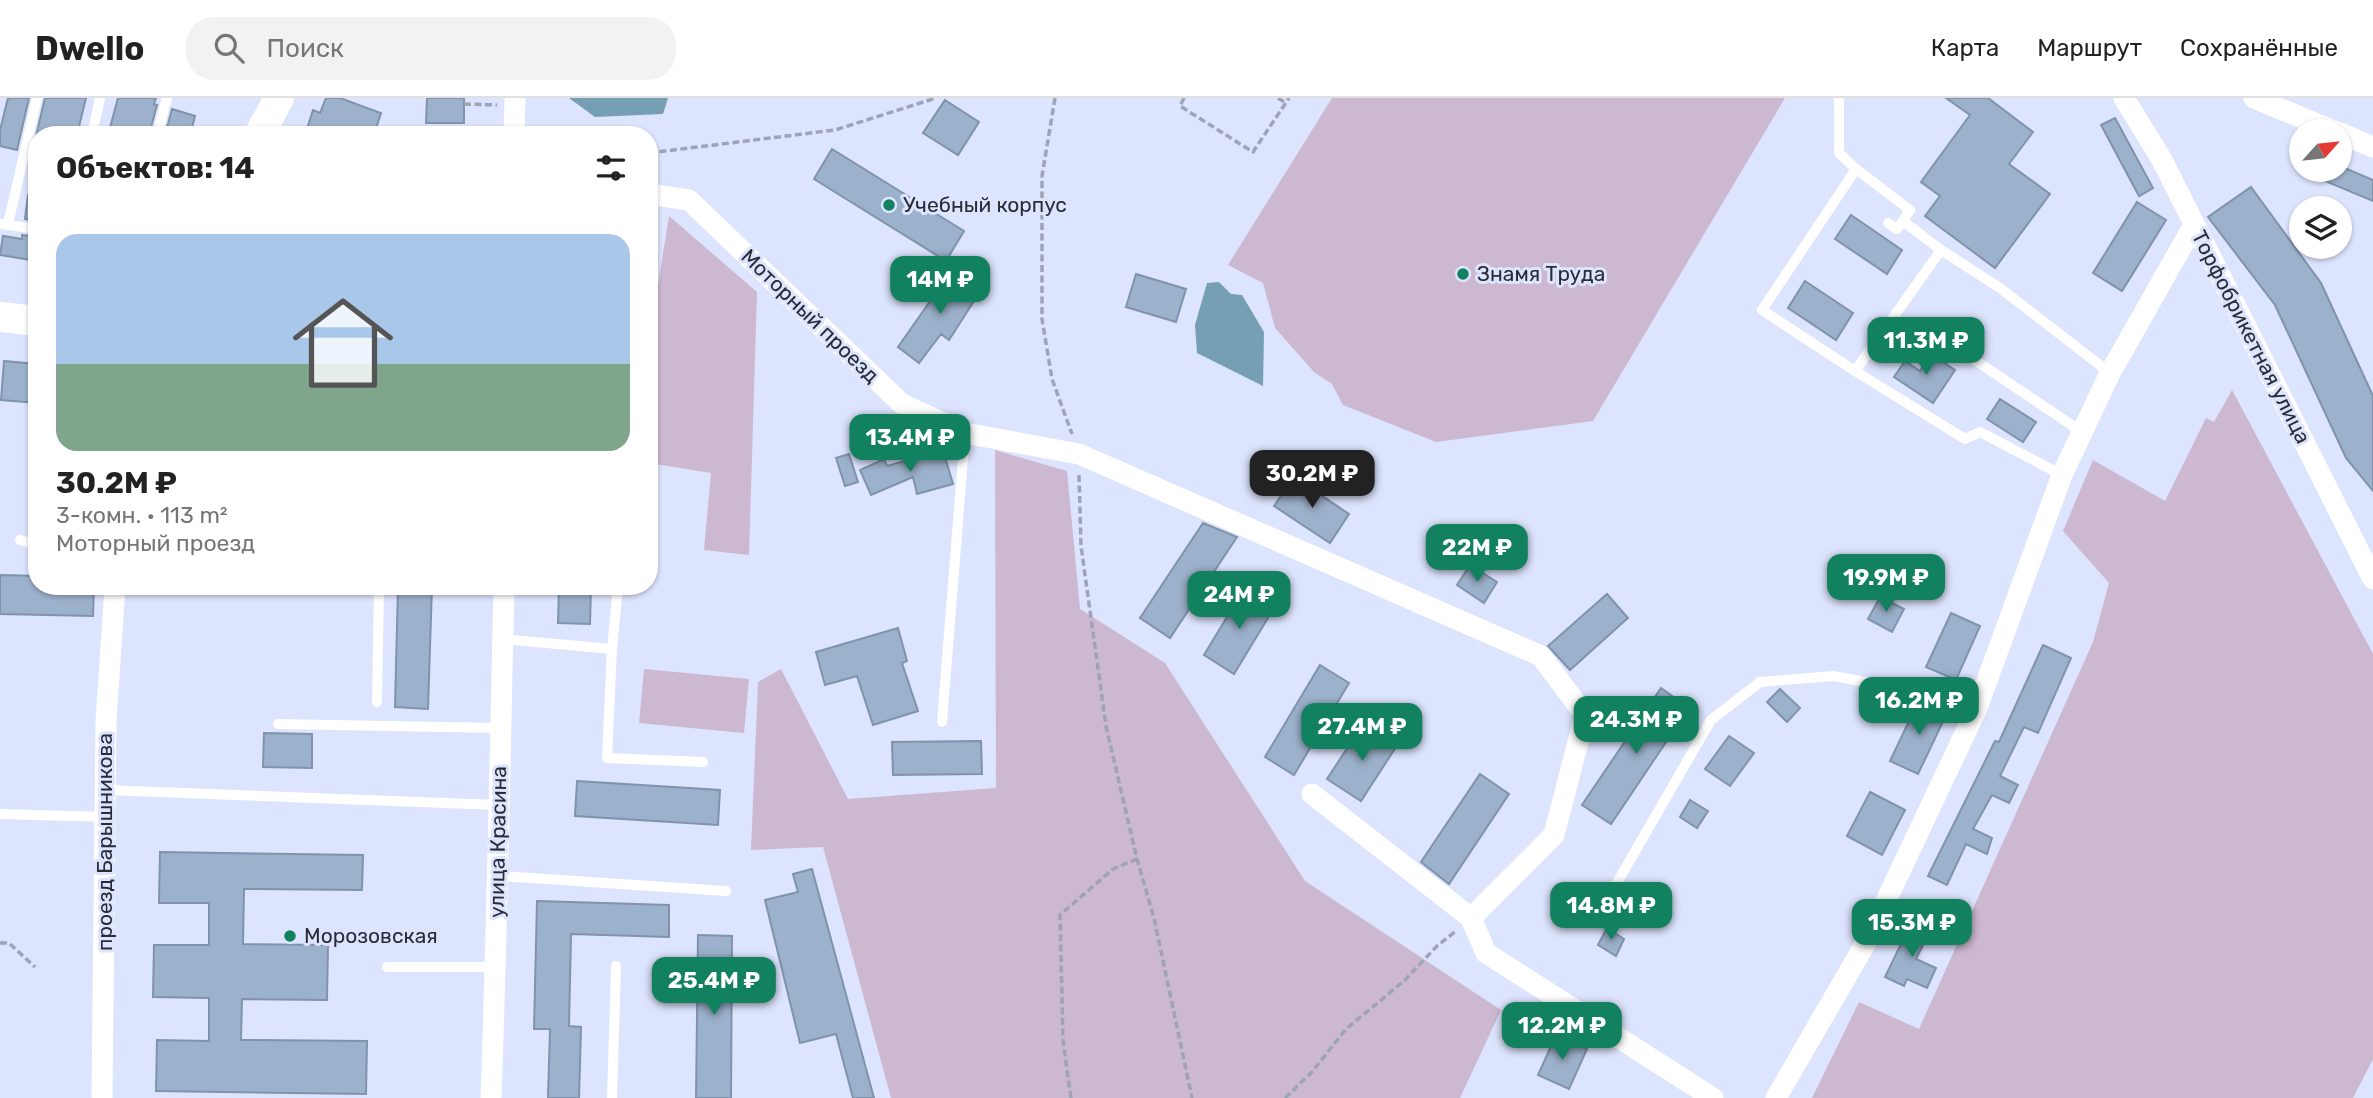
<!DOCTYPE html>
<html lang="ru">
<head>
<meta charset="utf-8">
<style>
  :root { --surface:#fff; --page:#f2f2f2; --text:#222; --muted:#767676; --line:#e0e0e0; --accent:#12815f }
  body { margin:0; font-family:Rubik,sans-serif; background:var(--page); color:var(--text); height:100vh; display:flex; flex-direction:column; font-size:26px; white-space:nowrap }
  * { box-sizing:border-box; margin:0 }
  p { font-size:23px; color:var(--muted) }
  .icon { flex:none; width:38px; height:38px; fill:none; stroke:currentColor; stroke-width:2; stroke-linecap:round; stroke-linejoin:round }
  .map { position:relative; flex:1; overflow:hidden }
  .sheet { position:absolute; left:28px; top:28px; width:630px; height:469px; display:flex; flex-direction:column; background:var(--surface); border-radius:28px; box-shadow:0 2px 5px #0004 }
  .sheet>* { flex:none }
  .needle { width:46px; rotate:63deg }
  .buttons { position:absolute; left:2289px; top:21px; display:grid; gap:14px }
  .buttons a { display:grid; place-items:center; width:63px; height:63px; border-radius:50%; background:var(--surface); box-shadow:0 2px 5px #0004; font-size:35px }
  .price { position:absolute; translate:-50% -60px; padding:0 16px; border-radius:14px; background:var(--accent); color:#fff; font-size:23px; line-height:46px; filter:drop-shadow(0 2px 4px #0008) }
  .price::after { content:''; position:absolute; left:50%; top:42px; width:21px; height:16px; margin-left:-10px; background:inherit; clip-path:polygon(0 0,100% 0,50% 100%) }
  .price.current { background:#222; color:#fff }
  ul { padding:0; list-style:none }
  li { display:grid; align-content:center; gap:14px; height:371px; padding:0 28px }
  li span { display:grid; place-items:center; height:217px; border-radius:21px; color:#555 }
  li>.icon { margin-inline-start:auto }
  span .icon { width:126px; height:126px; fill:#fffc; stroke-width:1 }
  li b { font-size:30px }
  h2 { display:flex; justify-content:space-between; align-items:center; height:84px; padding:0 28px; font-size:30px }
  header { display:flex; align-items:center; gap:42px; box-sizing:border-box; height:98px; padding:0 35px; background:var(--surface); border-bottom:2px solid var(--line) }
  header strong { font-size:33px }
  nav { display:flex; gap:38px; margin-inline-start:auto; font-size:24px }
  .search { width:490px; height:63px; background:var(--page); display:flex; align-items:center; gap:18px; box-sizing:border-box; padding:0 24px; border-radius:28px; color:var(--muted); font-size:26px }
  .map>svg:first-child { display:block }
  .green { fill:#ccb8d1 }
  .water { fill:#769fb4 }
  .building { fill:#9cb1cb; stroke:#7f93ac; stroke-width:2 }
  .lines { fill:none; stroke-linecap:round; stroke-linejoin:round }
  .path { stroke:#9ea3b7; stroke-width:3.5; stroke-dasharray:7 3.5; stroke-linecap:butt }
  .service { stroke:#fff; stroke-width:10 }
  .minor { stroke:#fff; stroke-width:21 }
  .secondary { stroke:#fff; stroke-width:30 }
  .poi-dot { fill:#12815f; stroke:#dde4fd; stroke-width:2.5 }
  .labels { text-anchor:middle; stroke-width:6; stroke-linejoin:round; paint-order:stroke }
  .poi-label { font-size:21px; fill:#292c37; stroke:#dde4fd; text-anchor:start }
  .street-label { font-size:21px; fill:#292c37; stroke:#dde4fd }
</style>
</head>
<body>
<header>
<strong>Dwello</strong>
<div class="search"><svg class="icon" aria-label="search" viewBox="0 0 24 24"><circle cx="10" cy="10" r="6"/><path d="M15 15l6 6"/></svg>Поиск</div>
<nav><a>Карта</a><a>Маршрут</a><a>Сохранённые</a></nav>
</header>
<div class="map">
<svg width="2373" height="1000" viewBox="0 0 2373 1000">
  <rect width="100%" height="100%" fill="#dde4fd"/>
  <path class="green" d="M 1332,0 L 1785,0 L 1593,323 L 1436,344 L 1343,307 L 1332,286 L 1314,274 L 1275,230 L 1263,185 L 1228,167 Z
    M 669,118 L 757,194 L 749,457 L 704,452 L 711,375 L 649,365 L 649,244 Z
    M 2232,292 L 2373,556 L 2373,961 L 2353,1000 L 1812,1000 L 1859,904 L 1919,931 L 2093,544 L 2109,485 L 2063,433 L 2093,362 L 2165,403 L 2206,320 L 2214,324 Z
    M 995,352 L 1067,373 L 1080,511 L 1165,565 L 1305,783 L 1501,912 L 1460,1000 L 891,1000 L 823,749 L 751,752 L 758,584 L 781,571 L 848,701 L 996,690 Z
    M 644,571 L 749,581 L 744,635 L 639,625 Z"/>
  <path class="water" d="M 569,0 L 668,0 L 663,16 L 595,19 Z
    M 1219,184 L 1231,196 L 1242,197 L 1264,234 L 1263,288 L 1197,255 L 1195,227 L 1207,185 Z"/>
  <path class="building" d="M 8,0 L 29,0 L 17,52 L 0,48 L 0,32 Z
    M 45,0 L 86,0 L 77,37 L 37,37 L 37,56 L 32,55 Z
    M 118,0 L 156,0 L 154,6 L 157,7 L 149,37 L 108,37 Z
    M 326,0 L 340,0 L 381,15 L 374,37 L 305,37 L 313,12 L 320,15 Z
    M 427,0 L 464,0 L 464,25 L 426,25 Z
    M 1946,0 L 1988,0 L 2033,34 L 2009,66 L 2050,96 L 1995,170 L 1925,118 L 1940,98 L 1921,84 L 1970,17 Z
    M 945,2 L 979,24 L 958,57 L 923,35 Z
    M 172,11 L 195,18 L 190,37 L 165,37 Z
    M 2115,20 L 2153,90 L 2139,98 L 2101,27 Z
    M 832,51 L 964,133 L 946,163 L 814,81 Z
    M 2340,68 L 2373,82 L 2373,103 L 2299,72 L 2340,72 Z
    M 2251,89 L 2321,185 L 2373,298 L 2373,393 L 2346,360 L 2275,207 L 2208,119 Z
    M 28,97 L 37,98 L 37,123 L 25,121 Z
    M 2137,104 L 2166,122 L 2122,193 L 2093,175 Z
    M 1851,117 L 1902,152 L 1887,176 L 1835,141 Z
    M 22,137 L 37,139 L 37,163 L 0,157 L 3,138 L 22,141 Z
    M 952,172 L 981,192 L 949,242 L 941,236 L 919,265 L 898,249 Z
    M 1136,176 L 1186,191 L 1176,224 L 1126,209 Z
    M 1805,183 L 1853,215 L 1836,242 L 1788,210 Z
    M 1931,256 L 1955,272 L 1933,305 L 1894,279 L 1905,263 L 1920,273 Z
    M 4,263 L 37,266 L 37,305 L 1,302 Z
    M 2000,301 L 2036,324 L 2023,344 L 1987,321 Z
    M 943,352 L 953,386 L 917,396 L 913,379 L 871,397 L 860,372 L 884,361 L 887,368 Z
    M 849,356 L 858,384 L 845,388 L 836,360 Z
    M 1294,379 L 1349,416 L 1330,445 L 1274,408 Z
    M 1203,425 L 1237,439 L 1170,540 L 1140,520 Z
    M 1470,467 L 1497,484 L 1484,505 L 1457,487 Z
    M 0,477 L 37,478 L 37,488 L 94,488 L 93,518 L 0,516 Z
    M 398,488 L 432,488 L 428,611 L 395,609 Z
    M 559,488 L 591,488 L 590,526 L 558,525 Z
    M 1244,491 L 1274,510 L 1234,576 L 1204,557 Z
    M 1607,496 L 1628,520 L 1570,572 L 1548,548 Z
    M 1880,499 L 1904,511 L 1892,534 L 1868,521 Z
    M 1951,515 L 1980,528 L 1956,582 L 1926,569 Z
    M 898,530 L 907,563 L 902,565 L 918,613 L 873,627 L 857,578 L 825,587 L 816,554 Z
    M 2043,547 L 2071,560 L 2038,635 L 2024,629 L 2000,678 L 2018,687 L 2009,705 L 1992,697 L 1973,731 L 1992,740 L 1987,756 L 1966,746 L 1947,787 L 1928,778 L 1995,643 L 1999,644 Z
    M 1320,567 L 1349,585 L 1294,677 L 1265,659 Z
    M 1661,590 L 1689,610 L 1611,726 L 1582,707 Z
    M 1780,591 L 1800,610 L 1787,624 L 1767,604 Z
    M 1919,602 L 1948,613 L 1918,676 L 1890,663 Z
    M 1363,626 L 1396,649 L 1361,703 L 1327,681 Z
    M 264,635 L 312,636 L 312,670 L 263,669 Z
    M 1729,638 L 1754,655 L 1730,688 L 1705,671 Z
    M 981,643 L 982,676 L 893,677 L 892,644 Z
    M 1480,676 L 1509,696 L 1449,786 L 1421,764 Z
    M 577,683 L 720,692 L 718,727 L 575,718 Z
    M 1870,694 L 1905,712 L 1882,757 L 1847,738 Z
    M 1690,702 L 1708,713 L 1697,730 L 1680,719 Z
    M 160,754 L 363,757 L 362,792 L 244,791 L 243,846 L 328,847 L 327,902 L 242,901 L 241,942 L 367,943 L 366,996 L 156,993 L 157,942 L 209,943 L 209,900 L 153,899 L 154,847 L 209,847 L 209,805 L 159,805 Z
    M 812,771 L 874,1000 L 853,1000 L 836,936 L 800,945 L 765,802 L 798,794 L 793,776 Z
    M 537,803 L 669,807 L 669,839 L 571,836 L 569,928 L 581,929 L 579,1000 L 548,1000 L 550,931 L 534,931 Z
    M 1912,823 L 1931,831 L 1916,861 L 1936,870 L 1927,890 L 1907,881 L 1904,888 L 1885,879 Z
    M 1607,830 L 1624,841 L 1616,858 L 1598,847 Z
    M 698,837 L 732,838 L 731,1000 L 696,1000 Z
    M 1556,937 L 1587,951 L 1569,991 L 1538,977 Z"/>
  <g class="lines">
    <path class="path" d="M 1055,0 L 1042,78 L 1042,221 L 1052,281 L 1072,336
      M 1184,0 L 1180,8 L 1253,54 L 1289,0
      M 1278,0 L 1286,5
      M 464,6 L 497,7
      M 649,55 L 835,32 L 936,0
      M 1079,377 L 1081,448 L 1106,628 L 1137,761 L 1154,820 L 1192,1000
      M 0,845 L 9,845 L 35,869
      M 1071,1000 L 1063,943 L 1060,817 L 1113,771 L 1137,761
      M 1285,1000 L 1312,974 L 1346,931 L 1404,883 L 1437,848 L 1456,833"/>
    <path class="service" d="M 1839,0 L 1839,55 L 1856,71 L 1910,112 L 1903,123 L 1941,152 L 1855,273 L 1762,212 L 1856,71
      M 92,37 L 100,0
      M 157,37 L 167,0
      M 1888,125 L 1897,131 L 1903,123
      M 0,126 L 37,131
      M 8,126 L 37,0
      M 649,151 L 653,106
      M 1941,152 L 2000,190 L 2110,275
      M 1948,244 L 2082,334
      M 1855,273 L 1965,341 L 1980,334 L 2062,377
      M 20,442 L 37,447
      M 618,488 L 612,551 L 607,660 L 703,664
      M 503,541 L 612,551
      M 377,604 L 379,488
      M 942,624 L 965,335
      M 278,626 L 500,630
      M 106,692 L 498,707
      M 0,716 L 106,719
      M 499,778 L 726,793
      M 1615,788 L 1711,622 L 1760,584 L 1833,578 L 1916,593 L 1977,610
      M 387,869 L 496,869
      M 612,1000 L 616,868"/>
    <path class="minor" d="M 2124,0 L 2162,62 L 2373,481
      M 2254,0 L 2334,33
      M 2340,35 L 2373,49
      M 514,37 L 515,0
      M 649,96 L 689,102 L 902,306 L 965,335 L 1079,356 L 1541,558 L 1585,617 L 1554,737 L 1471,820
      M 1312,696 L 1471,820 L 1486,855 L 1713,1000
      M 102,1000 L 106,623 L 115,488
      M 491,1000 C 497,829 500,659 504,488
      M 1776,1000 L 1868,841 L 1977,610 L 2062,377 L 2110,275 L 2194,127"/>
    <path class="secondary" d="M 259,37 L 279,0
      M 0,219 L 37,223"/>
  </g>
  <g class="poi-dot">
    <circle cx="889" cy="107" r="7"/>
    <circle cx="1463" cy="176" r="7"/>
    <circle cx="290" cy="838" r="7"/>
  </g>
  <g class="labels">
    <g class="poi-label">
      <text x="903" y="114">Учебный корпус</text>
      <text x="1477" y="183">Знамя Труда</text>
      <text x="304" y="845">Морозовская</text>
    </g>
    <g class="street-label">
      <text transform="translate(810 218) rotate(44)" y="7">Моторный проезд</text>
      <text transform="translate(2251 239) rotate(63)" y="7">Торфобрикетная улица</text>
      <text transform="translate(105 744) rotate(-90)" y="7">проезд Барышникова</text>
      <text transform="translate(498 744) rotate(-89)" y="7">улица Красина</text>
    </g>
  </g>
</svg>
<div class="buttons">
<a><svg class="needle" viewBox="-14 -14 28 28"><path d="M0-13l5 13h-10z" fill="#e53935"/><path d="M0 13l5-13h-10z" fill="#767676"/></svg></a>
<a><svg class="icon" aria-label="layers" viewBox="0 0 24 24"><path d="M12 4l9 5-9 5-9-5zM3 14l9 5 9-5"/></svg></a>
</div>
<b class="price" style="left:940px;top:218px">14M ₽</b>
<b class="price" style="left:1926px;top:279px">11.3M ₽</b>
<b class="price" style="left:910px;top:376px">13.4M ₽</b>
<b class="price current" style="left:1312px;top:412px">30.2M ₽</b>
<b class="price" style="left:1477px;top:486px">22M ₽</b>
<b class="price" style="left:1886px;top:516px">19.9M ₽</b>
<b class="price" style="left:1239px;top:533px">24M ₽</b>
<b class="price" style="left:1919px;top:639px">16.2M ₽</b>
<b class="price" style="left:1636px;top:658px">24.3M ₽</b>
<b class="price" style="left:1362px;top:665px">27.4M ₽</b>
<b class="price" style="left:1611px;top:844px">14.8M ₽</b>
<b class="price" style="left:1912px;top:861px">15.3M ₽</b>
<b class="price" style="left:714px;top:919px">25.4M ₽</b>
<b class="price" style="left:1562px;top:964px">12.2M ₽</b>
<section class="sheet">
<h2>Объектов: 14<svg class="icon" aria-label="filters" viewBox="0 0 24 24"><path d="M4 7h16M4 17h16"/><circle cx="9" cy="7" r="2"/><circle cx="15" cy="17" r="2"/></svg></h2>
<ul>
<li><span style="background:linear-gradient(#a9c7e8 60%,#7fa58c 0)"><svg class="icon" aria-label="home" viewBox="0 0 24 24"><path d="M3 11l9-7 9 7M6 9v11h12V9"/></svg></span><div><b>30.2M ₽</b><p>3-комн. · 113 m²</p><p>Моторный проезд</p></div></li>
</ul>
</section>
</div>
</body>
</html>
